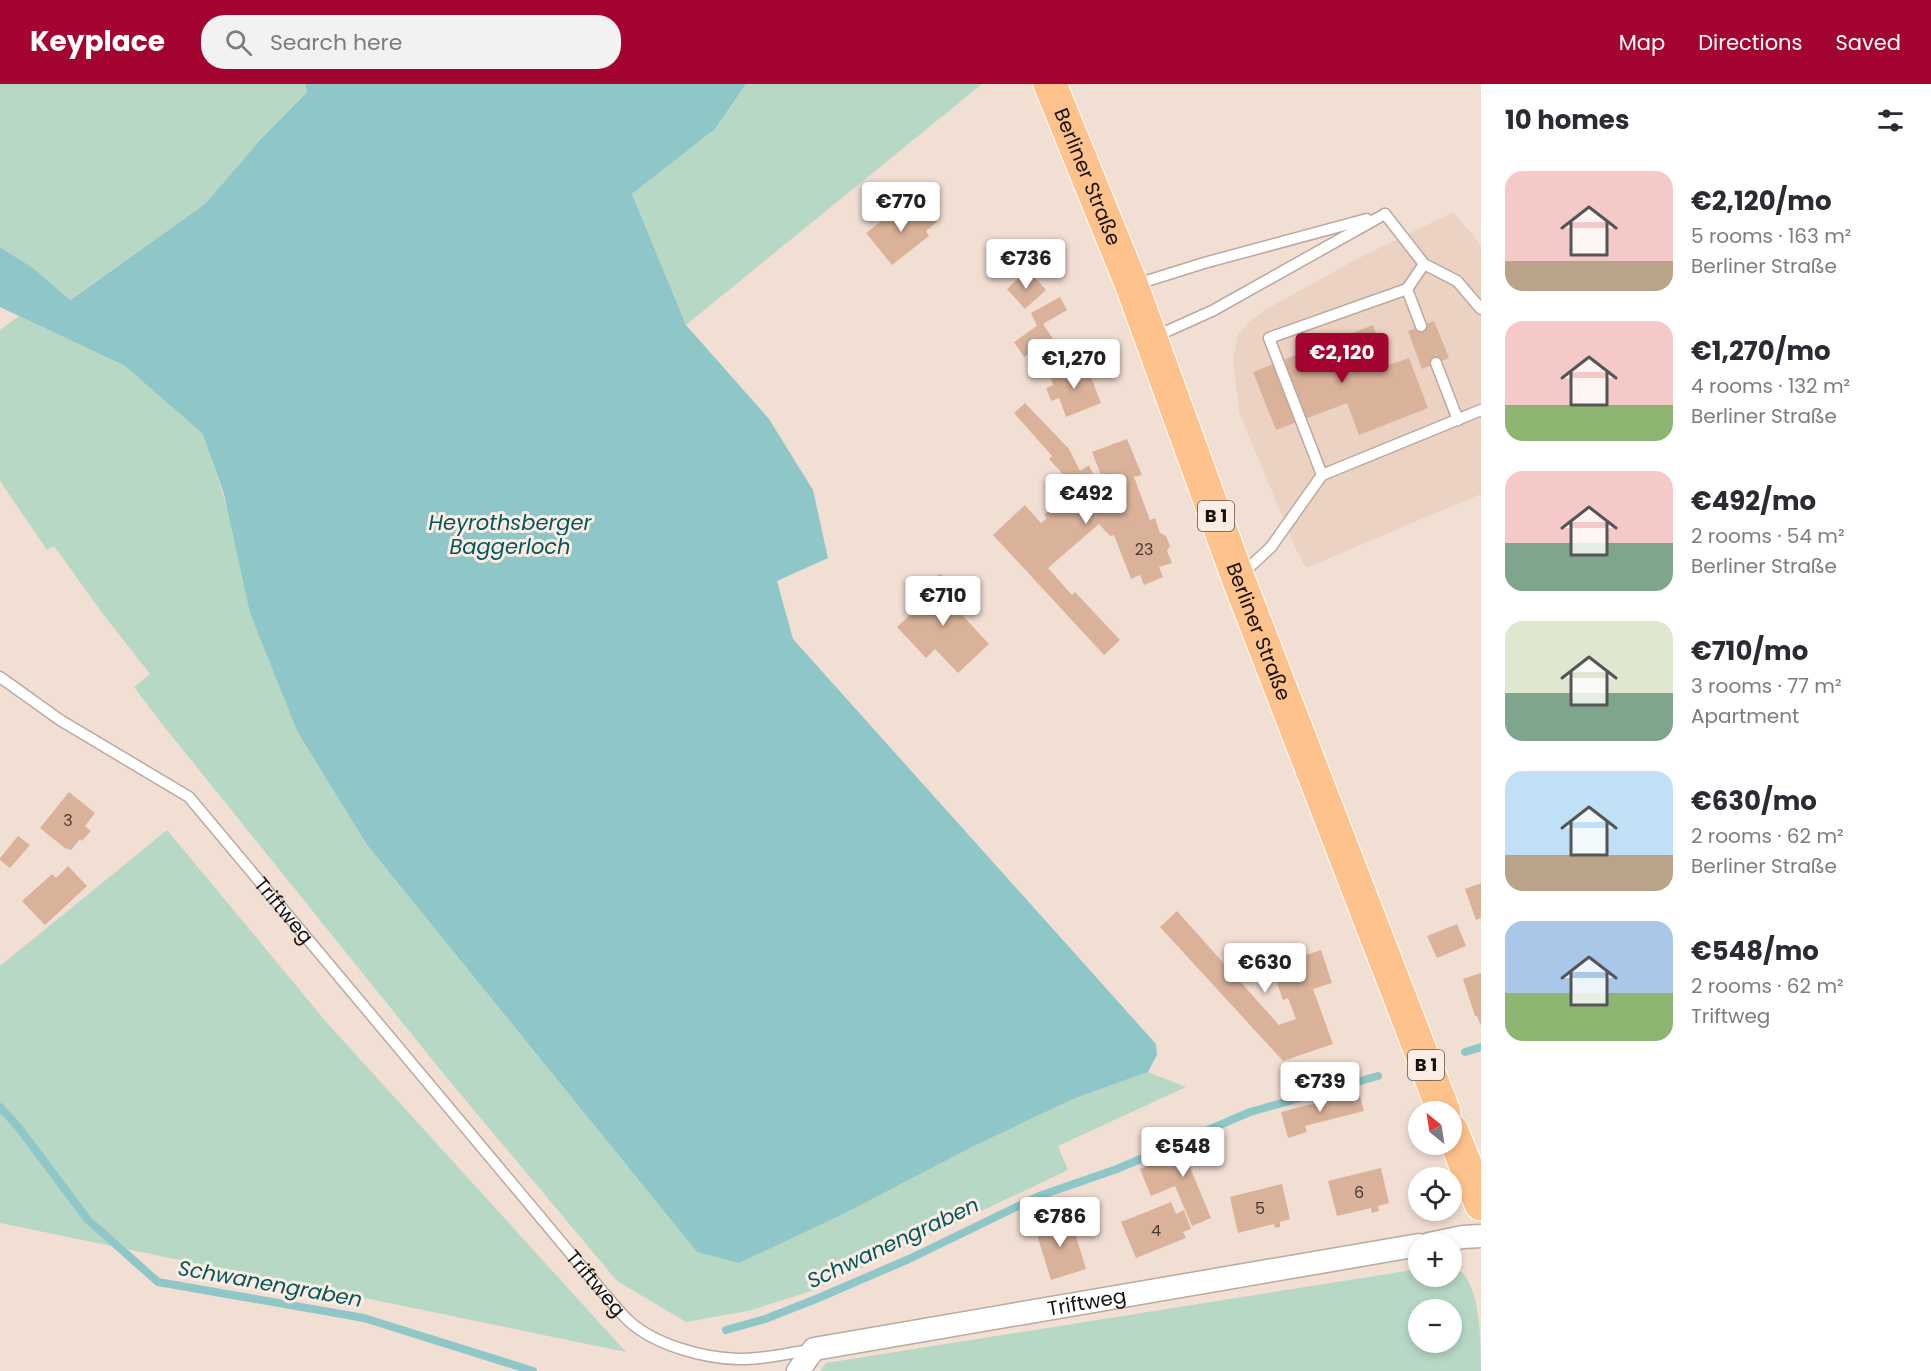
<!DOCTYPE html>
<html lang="en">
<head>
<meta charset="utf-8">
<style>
  :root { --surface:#fff; --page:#f2f2f3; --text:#2b2b33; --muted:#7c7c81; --accent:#a30530 }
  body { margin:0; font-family:Poppins,sans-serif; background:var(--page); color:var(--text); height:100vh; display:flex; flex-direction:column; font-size:22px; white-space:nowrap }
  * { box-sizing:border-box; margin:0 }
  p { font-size:20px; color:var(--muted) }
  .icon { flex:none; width:33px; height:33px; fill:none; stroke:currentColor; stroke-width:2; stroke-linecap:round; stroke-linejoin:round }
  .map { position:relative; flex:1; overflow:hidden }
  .sheet { display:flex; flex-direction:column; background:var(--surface); width:450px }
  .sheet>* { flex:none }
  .needle { width:39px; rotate:330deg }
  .buttons { position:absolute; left:1408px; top:1017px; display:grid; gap:12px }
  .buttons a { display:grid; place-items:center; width:54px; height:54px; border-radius:50%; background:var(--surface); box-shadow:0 3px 9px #0003; font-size:30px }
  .price { position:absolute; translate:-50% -51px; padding:0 14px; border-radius:6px; background:#fff; color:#222; font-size:20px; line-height:39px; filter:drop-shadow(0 2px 3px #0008) }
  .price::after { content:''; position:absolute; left:50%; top:36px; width:18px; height:14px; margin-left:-9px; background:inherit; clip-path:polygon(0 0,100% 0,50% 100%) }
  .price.selected { background:var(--accent); color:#fff }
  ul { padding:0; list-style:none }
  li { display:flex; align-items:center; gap:18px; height:150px; padding:0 24px }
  li span { display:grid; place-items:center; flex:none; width:168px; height:120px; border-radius:18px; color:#555 }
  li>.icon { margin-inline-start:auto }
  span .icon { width:72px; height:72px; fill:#fffc; stroke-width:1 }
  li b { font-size:26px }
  h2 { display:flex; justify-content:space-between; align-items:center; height:72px; padding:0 24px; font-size:26px }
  header { display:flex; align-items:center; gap:36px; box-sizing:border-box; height:84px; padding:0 30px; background:var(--accent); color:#fff }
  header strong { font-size:28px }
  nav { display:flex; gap:33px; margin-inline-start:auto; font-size:21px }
  .search { width:420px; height:54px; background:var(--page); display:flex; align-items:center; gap:15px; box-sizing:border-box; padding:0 21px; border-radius:24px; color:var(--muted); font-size:22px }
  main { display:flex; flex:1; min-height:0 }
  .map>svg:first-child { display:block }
  .built { fill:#ecd2c2 }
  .green { fill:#b8d8c6; fill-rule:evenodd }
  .water { fill:#8fc7c9 }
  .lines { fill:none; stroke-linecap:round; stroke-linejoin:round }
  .stream { stroke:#8fc7c9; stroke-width:8 }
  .building { fill:#dab29a }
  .service-casing { stroke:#baa99e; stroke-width:13 }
  .minor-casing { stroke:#baa99e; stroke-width:25 }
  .primary-casing { stroke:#fff; stroke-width:35 }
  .service { stroke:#fff; stroke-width:10 }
  .minor { stroke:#fff; stroke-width:22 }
  .primary { stroke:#fec38c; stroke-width:33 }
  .labels { text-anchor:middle; stroke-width:6; stroke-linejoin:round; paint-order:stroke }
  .number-label { font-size:16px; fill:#483a31 }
  .shield { fill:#fcede4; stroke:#5c544e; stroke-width:1.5 }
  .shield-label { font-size:18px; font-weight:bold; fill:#18120e }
  .street-label { font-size:20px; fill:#18120e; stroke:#fcede4 }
  .water-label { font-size:21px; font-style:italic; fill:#02575b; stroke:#fcede4 }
</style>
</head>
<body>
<header>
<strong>Keyplace</strong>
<div class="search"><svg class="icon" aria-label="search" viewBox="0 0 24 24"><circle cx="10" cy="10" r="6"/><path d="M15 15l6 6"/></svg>Search here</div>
<nav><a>Map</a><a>Directions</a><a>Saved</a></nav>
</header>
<main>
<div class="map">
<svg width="1481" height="1287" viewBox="0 0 1481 1287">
  <rect width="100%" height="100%" fill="#f2dfd4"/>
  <path class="built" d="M 1453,128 L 1481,161 L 1481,410 L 1306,484 L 1295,463 L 1239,328 L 1233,276 L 1238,251 L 1249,238 L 1265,226 L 1353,177 Z"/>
  <path class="green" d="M 0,0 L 305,0 L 307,8 L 260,56 L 205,120 L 69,216 L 33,184 L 0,163 Z
    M 746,0 L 982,0 L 686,241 L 632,110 L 715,45 Z
    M 19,232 L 125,282 L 204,350 L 298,649 L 367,761 L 697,1168 L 970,1064 L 1073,1015 L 1148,988 L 1186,1003 L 1058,1062 L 1068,1086 L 815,1206 L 748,1227 L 686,1238 L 617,1197 L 447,994 L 162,640 L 134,603 L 150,590 L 103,530 L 54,462 L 47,466 L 0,397 L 0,246 Z
    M 167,746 L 328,940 L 626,1268 L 0,1139 L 0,882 Z
    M 1452,1183 C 1481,1190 1481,1258 1481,1287 L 820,1287 L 826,1279 L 1419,1185 L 1419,1192 L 1452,1192 ZM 1419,1226 L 1452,1226 L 1452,1258 L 1419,1258 Z"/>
  <path class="water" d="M 305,0 L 746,0 L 715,45 L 632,110 L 686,241 L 769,335 L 813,406 L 828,474 L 777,497 L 793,555 L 1156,960 L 1157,971 L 1148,988 L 1073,1015 L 970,1064 L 839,1132 L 739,1179 L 697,1168 L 367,761 L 298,649 L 250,529 L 224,410 L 203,350 L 125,282 L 0,223 L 0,163 L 33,184 L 70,216 L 205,120 L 260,56 L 307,8 Z"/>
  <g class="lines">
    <path class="stream" d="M 1465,968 L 1481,963
      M 0,1023 L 19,1044 L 88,1136 L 158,1198 L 364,1234 L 533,1287
      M 726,1246 L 765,1235 L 816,1215 L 909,1175 L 1039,1112 L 1117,1085 L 1250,1028 L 1378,992"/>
  </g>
  <path class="building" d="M 904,119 L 916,134 L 927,126 L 937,138 L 926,147 L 929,152 L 892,181 L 866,149 Z
    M 1028,186 L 1046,206 L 1025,225 L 1007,205 Z
    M 1060,213 L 1067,226 L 1043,240 L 1053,255 L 1024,273 L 1014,258 L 1037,242 L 1031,229 Z
    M 1434,237 L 1449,274 L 1422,285 L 1408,247 Z
    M 1373,241 L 1389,281 L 1409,274 L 1428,324 L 1359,351 L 1347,319 L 1276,346 L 1253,288 Z
    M 1085,278 L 1101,319 L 1066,333 L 1059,314 L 1051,317 L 1046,304 L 1053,301 L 1050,291 Z
    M 1025,319 L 1069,365 L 1080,387 L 1089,381 L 1101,406 L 1106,404 L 1092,368 L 1127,355 L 1142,391 L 1134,393 L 1150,436 L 1155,434 L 1160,449 L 1166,452 L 1170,462 L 1167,467 L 1172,479 L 1159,483 L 1163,493 L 1144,501 L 1140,491 L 1131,495 L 1114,451 L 1110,452 L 1099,440 L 1048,484 L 1072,511 L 1075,508 L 1120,556 L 1104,571 L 993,451 L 1025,421 L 1041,439 L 1047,434 L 1044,431 L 1066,412 L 1068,415 L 1082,404 L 1075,396 L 1071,399 L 1049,375 L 1052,372 L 1014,329 Z
    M 940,490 L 959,509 L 950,518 L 989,560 L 958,589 L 935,565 L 926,574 L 897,543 L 927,515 L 921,508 Z
    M 69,708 L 95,729 L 85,742 L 91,747 L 82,757 L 80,755 L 71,766 L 67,764 L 66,765 L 40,744 Z
    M 18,752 L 30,761 L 10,784 L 0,776 L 0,774 Z
    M 68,782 L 87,802 L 45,841 L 22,817 L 52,790 L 56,794 Z
    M 1481,799 L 1481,834 L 1476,836 L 1465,805 Z
    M 1177,827 L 1279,941 L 1296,935 L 1288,914 L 1283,916 L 1276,896 L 1287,892 L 1283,879 L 1321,866 L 1332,899 L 1313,905 L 1333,960 L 1283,977 L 1160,843 Z
    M 1457,840 L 1466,862 L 1437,874 L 1427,852 Z
    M 1481,889 L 1481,942 L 1477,932 L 1475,932 L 1463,895 Z
    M 1359,1008 L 1364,1027 L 1305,1042 L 1307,1048 L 1288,1054 L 1281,1028 Z
    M 1217,1051 L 1223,1066 L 1189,1081 L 1211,1134 L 1192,1142 L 1175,1102 L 1151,1112 L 1140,1085 L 1168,1073 L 1170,1077 L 1184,1071 L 1182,1066 Z
    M 1381,1084 L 1389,1119 L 1378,1122 L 1379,1127 L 1372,1129 L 1371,1124 L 1337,1132 L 1328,1097 Z
    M 1282,1100 L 1290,1135 L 1280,1138 L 1280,1143 L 1275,1144 L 1274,1140 L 1238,1149 L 1230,1113 Z
    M 1171,1118 L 1176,1130 L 1184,1126 L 1191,1145 L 1183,1148 L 1186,1154 L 1136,1174 L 1121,1138 Z
    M 1070,1133 L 1086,1185 L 1051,1196 L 1035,1144 Z"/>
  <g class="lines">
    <g class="service-casing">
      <g id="service">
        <path d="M 1385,130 L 1424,180 L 1457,197 L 1481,225"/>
        <path d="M 1134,201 L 1204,179 L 1367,135"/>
        <path d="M 1407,205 L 1269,254 L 1322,391 L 1481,326"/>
        <path d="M 1421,242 L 1407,205 L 1424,180"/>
        <path d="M 1154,253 L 1212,227 L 1385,130"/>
        <path d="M 1436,279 L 1458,336"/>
        <path d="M 1242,490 L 1271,463 L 1322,391"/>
        <path id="s1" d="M 0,593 L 60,636 L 189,713 L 602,1207 C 611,1217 620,1229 630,1238 C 656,1261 703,1274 738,1275 C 762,1276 787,1269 811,1266"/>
      </g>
    </g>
    <g class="minor-casing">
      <g id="minor">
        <path d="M 1429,1160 L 1463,1153 L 1481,1152"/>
        <path id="s2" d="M 798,1287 L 814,1265 L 1419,1161"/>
      </g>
    </g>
    <g class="primary-casing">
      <g id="primary">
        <path id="s3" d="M 1050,0 L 1132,202 L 1238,494 L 1444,1028"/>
        <path d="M 1452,1047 L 1481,1120"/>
      </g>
    </g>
    <use href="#service" class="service"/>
    <use href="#minor" class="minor"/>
    <use href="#primary" class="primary"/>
  </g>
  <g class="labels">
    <g class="number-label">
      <text x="1144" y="471">23</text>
      <text x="68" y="742">3</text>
      <text x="1359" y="1114">6</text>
      <text x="1260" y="1130">5</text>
      <text x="1156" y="1152">4</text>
    </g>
    <g class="shield">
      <rect x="1198" y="417" width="36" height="30" rx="4.5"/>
      <rect x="1408" y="966" width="36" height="30" rx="4.5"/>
    </g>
    <g class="shield-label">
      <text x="1216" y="438">B 1</text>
      <text x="1426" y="987">B 1</text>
    </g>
    <g class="street-label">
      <text dy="7" stroke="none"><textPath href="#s3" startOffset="100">Berliner Straße</textPath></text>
      <text dy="7" stroke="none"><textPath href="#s3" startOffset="586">Berliner Straße</textPath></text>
      <text dy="7" stroke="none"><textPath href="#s1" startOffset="372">Triftweg</textPath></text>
      <text dy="7" stroke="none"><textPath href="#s1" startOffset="858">Triftweg</textPath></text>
      <text dy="7" stroke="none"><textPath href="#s2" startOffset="304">Triftweg</textPath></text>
    </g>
    <g class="water-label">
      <text x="510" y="446">Heyrothsberger<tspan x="510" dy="24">Baggerloch</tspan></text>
      <text transform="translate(893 1159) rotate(-25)" y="7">Schwanengraben</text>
      <text transform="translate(270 1200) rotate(10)" y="7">Schwanengraben</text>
    </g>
  </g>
</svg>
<div class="buttons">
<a><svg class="needle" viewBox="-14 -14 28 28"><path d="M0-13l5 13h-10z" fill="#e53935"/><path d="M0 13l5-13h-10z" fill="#7c7c81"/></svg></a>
<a><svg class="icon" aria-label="locate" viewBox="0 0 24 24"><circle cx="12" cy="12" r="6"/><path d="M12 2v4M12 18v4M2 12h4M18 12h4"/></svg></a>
<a>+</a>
<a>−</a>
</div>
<b class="price" style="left:901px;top:149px">€770</b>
<b class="price" style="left:1026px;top:206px">€736</b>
<b class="price selected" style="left:1342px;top:300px">€2,120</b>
<b class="price" style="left:1074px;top:306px">€1,270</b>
<b class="price" style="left:1086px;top:441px">€492</b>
<b class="price" style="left:943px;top:543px">€710</b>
<b class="price" style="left:1265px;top:910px">€630</b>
<b class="price" style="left:1320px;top:1029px">€739</b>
<b class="price" style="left:1183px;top:1094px">€548</b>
<b class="price" style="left:1060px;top:1164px">€786</b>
</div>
<section class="sheet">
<h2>10 homes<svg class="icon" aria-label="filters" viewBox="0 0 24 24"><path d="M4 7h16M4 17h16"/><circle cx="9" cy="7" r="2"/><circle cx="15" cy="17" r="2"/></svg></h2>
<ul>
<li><span style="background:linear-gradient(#f6c9c9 75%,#b9a48a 0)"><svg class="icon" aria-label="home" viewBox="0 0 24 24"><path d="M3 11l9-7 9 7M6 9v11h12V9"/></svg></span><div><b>€2,120/mo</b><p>5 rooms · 163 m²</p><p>Berliner Straße</p></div></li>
<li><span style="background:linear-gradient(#f6c9c9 70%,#8fb573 0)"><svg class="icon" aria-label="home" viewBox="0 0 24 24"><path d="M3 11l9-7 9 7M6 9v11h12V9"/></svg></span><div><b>€1,270/mo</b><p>4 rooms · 132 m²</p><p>Berliner Straße</p></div></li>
<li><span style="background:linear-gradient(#f6c9c9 60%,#7fa58c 0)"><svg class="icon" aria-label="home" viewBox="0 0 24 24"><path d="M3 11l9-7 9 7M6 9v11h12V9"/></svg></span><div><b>€492/mo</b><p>2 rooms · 54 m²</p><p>Berliner Straße</p></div></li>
<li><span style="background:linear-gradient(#dfe7d0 60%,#7fa58c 0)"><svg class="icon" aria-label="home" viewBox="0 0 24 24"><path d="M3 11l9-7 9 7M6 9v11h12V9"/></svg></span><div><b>€710/mo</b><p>3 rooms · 77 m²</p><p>Apartment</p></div></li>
<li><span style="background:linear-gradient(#bfe0f5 70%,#b9a48a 0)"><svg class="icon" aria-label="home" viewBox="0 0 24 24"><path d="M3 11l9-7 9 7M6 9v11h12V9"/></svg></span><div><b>€630/mo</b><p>2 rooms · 62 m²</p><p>Berliner Straße</p></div></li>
<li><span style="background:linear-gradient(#a9c7e8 60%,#8fb573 0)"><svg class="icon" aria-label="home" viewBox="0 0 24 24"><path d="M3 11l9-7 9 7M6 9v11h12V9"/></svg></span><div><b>€548/mo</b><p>2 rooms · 62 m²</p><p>Triftweg</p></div></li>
</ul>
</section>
</main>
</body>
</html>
